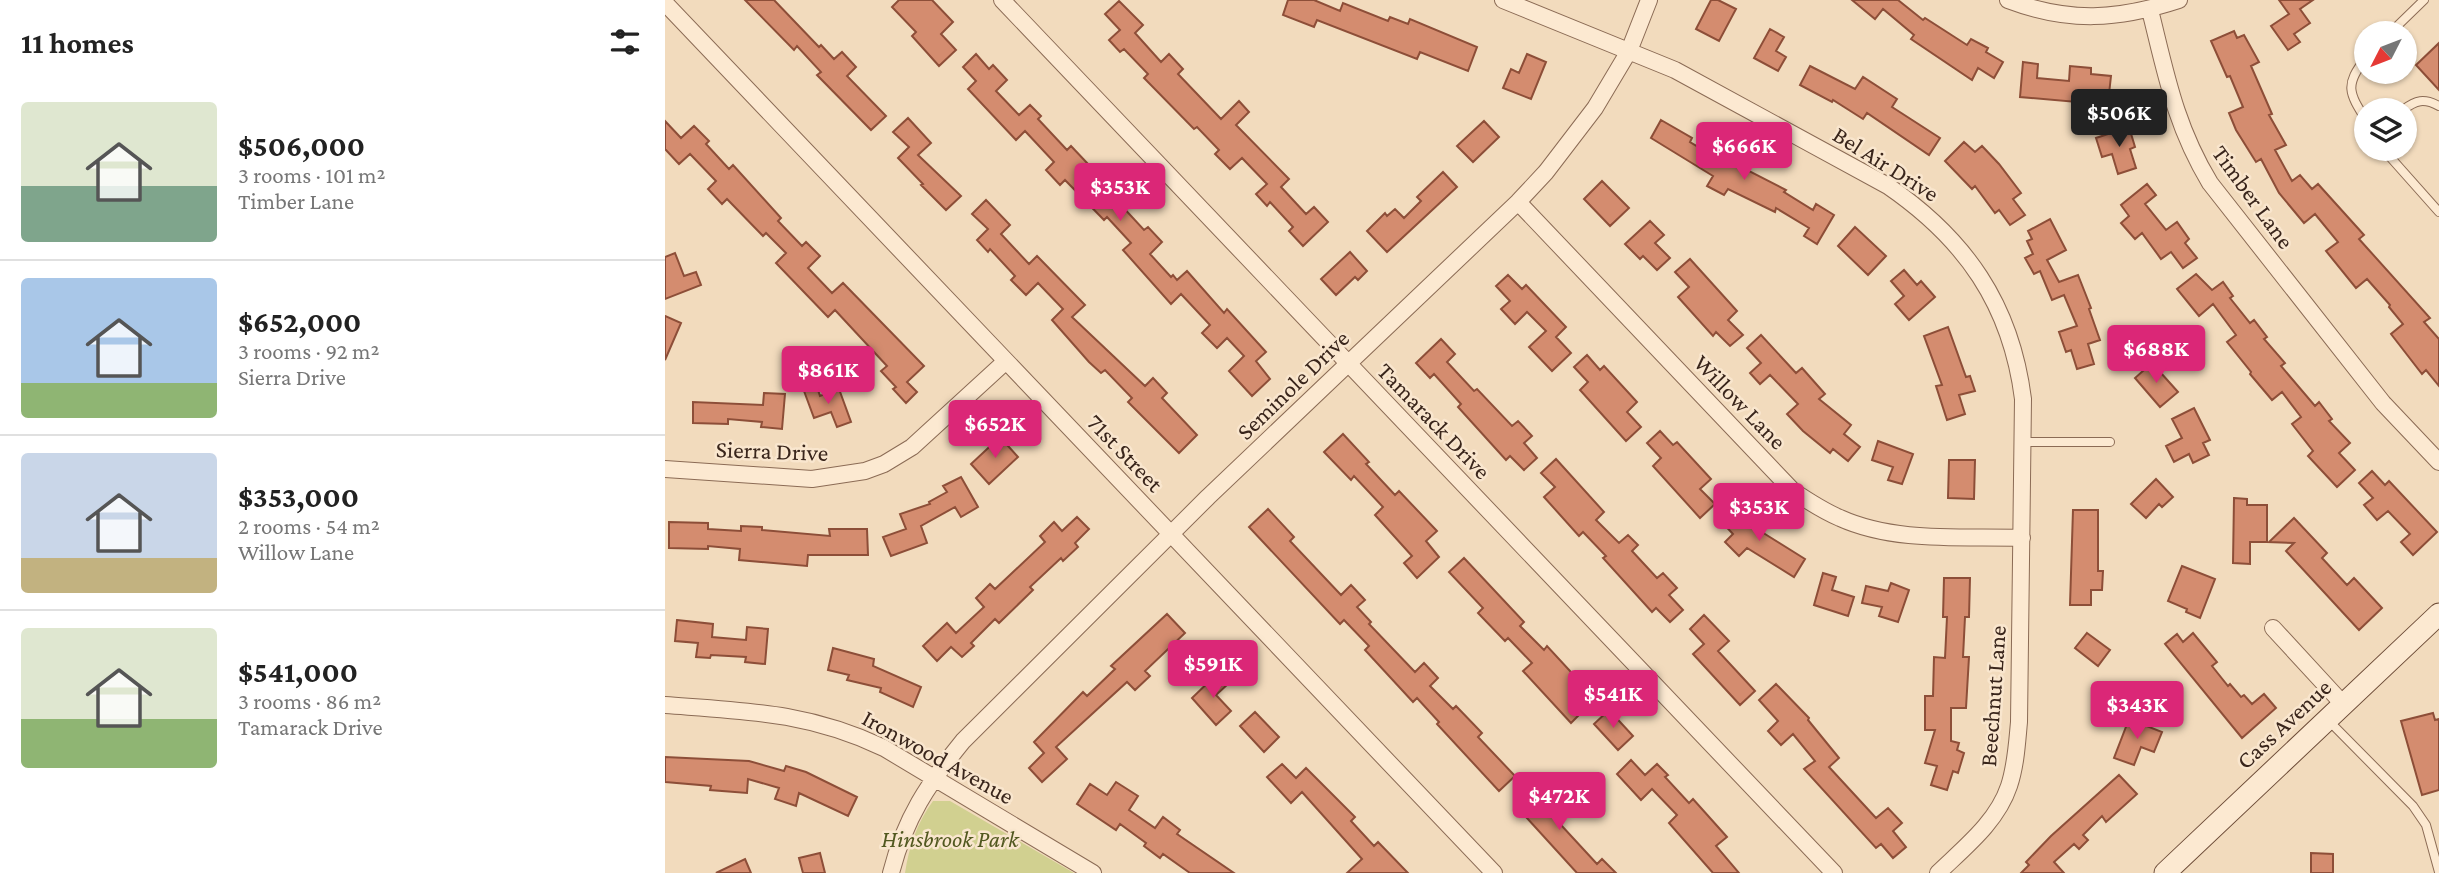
<!DOCTYPE html>
<html lang="en">
<head>
<meta charset="utf-8">
<style>
  :root { --surface:#fff; --page:#f6f6f6; --text:#222; --muted:#767676; --line:#e0e0e0; --accent:#db2777 }
  body { margin:0; font-family:"Crimson Pro",serif; background:var(--page); color:var(--text); height:100vh; display:flex; flex-direction:column; font-size:26px; white-space:nowrap }
  * { box-sizing:border-box; margin:0 }
  p { font-size:23px; color:var(--muted) }
  .icon { flex:none; width:38px; height:38px; fill:none; stroke:currentColor; stroke-width:2; stroke-linecap:round; stroke-linejoin:round }
  .map { position:relative; flex:1; overflow:hidden }
  .side { display:flex; flex-direction:column; background:var(--surface); width:665px }
  .side>* { flex:none }
  .needle { width:46px; rotate:228deg }
  .controls { position:absolute; left:1689px; top:21px; display:grid; gap:14px }
  .controls a { display:grid; place-items:center; width:63px; height:63px; border-radius:50%; background:var(--surface); box-shadow:0 2px 5px #0004; font-size:35px }
  .price { position:absolute; translate:-50% -60px; padding:0 16px; border-radius:7px; background:var(--accent); color:#fff; font-size:23px; line-height:46px; filter:drop-shadow(0 2px 4px #0008) }
  .price::after { content:''; position:absolute; left:50%; top:42px; width:21px; height:16px; margin-left:-10px; background:inherit; clip-path:polygon(0 0,100% 0,50% 100%) }
  .price.on { background:#222; color:#fff }
  ul { padding:0; list-style:none }
  li { display:flex; align-items:center; gap:21px; height:175px; padding:0 21px }
  li+li { border-top:2px solid var(--line) }
  li span { display:grid; place-items:center; flex:none; width:196px; height:140px; border-radius:7px; color:#555 }
  li>.icon { margin-inline-start:auto }
  span .icon { width:84px; height:84px; fill:#fffc; stroke-width:1 }
  li b { font-size:30px }
  h2 { display:flex; justify-content:space-between; align-items:center; height:84px; padding:0 21px; font-size:30px }
  main { display:flex; flex:1; min-height:0 }
  .map>svg:first-child { display:block }
  .green { fill:#d1d090 }
  .building { fill:#d48c6f; stroke:#8d4e38; stroke-width:2 }
  .lines { fill:none; stroke-linecap:round; stroke-linejoin:round }
  .lane-casing { stroke:#8b6b55; stroke-width:10 }
  .street-casing { stroke:#8b6b55; stroke-width:18 }
  .secondary-casing { stroke:#6d4c38; stroke-width:23 }
  .lane { stroke:#fce9d1; stroke-width:8 }
  .street { stroke:#fce9d1; stroke-width:16 }
  .secondary { stroke:#fce9d1; stroke-width:21 }
  .labels { text-anchor:middle; stroke-width:5; stroke-linejoin:round; paint-order:stroke }
  .street-label { font-size:24px; fill:#39251b; stroke:#f9e6ce }
  .park-label { font-size:24px; font-style:italic; fill:#51581f; stroke:#f9e6ce }
</style>
</head>
<body>
<main>
<section class="side">
<h2>11 homes<svg class="icon" aria-label="filters" viewBox="0 0 24 24"><path d="M4 7h16M4 17h16"/><circle cx="9" cy="7" r="2"/><circle cx="15" cy="17" r="2"/></svg></h2>
<ul>
<li><span style="background:linear-gradient(#dfe7d0 60%,#7fa58c 0)"><svg class="icon" aria-label="home" viewBox="0 0 24 24"><path d="M3 11l9-7 9 7M6 9v11h12V9"/></svg></span><div><b>$506,000</b><p>3 rooms · 101 m²</p><p>Timber Lane</p></div></li>
<li><span style="background:linear-gradient(#a9c7e8 75%,#8fb573 0)"><svg class="icon" aria-label="home" viewBox="0 0 24 24"><path d="M3 11l9-7 9 7M6 9v11h12V9"/></svg></span><div><b>$652,000</b><p>3 rooms · 92 m²</p><p>Sierra Drive</p></div></li>
<li><span style="background:linear-gradient(#c9d6e8 75%,#c2b280 0)"><svg class="icon" aria-label="home" viewBox="0 0 24 24"><path d="M3 11l9-7 9 7M6 9v11h12V9"/></svg></span><div><b>$353,000</b><p>2 rooms · 54 m²</p><p>Willow Lane</p></div></li>
<li><span style="background:linear-gradient(#dfe7d0 65%,#8fb573 0)"><svg class="icon" aria-label="home" viewBox="0 0 24 24"><path d="M3 11l9-7 9 7M6 9v11h12V9"/></svg></span><div><b>$541,000</b><p>3 rooms · 86 m²</p><p>Tamarack Drive</p></div></li>
</ul>
</section>
<div class="map">
<svg width="1774" height="873" viewBox="0 0 1774 873">
  <rect width="100%" height="100%" fill="#f2dbbd"/>
  <path class="green" d="M 268,801 L 285,801 L 409,873 L 240,873 C 244,846 252,823 268,801 Z"/>
  <path class="building" d="M 80,0 L 109,0 L 154,47 L 156,45 L 169,59 L 177,52 L 191,67 L 182,76 L 221,116 L 206,130 L 152,75 L 156,72 L 132,46 L 129,50 Z
    M 234,0 L 267,0 L 288,22 L 276,34 L 291,50 L 274,66 L 247,36 L 251,32 L 227,7 Z
    M 623,0 L 649,0 L 675,11 L 678,3 L 723,21 L 725,17 L 743,24 L 745,19 L 812,47 L 803,71 L 755,52 L 752,59 L 652,20 L 649,27 L 618,15 Z
    M 1046,0 L 1053,0 L 1071,9 L 1054,41 L 1031,29 Z
    M 1187,0 L 1233,0 L 1258,20 L 1260,18 L 1302,45 L 1306,39 L 1323,48 L 1321,52 L 1338,62 L 1329,78 L 1313,68 L 1307,80 L 1246,39 L 1249,35 L 1218,9 L 1210,19 Z
    M 1614,0 L 1648,0 L 1635,9 L 1645,23 L 1629,34 L 1635,42 L 1623,50 L 1606,26 L 1624,14 Z
    M 454,1 L 478,25 L 470,33 L 496,62 L 504,54 L 518,69 L 513,74 L 556,119 L 574,101 L 584,112 L 571,125 L 624,179 L 616,187 L 641,214 L 649,207 L 663,222 L 638,246 L 624,231 L 628,227 L 605,202 L 602,206 L 591,194 L 602,184 L 577,158 L 565,169 L 550,154 L 554,150 L 532,127 L 529,129 L 479,78 L 483,74 L 459,49 L 455,52 L 444,40 L 455,30 L 440,14 Z
    M 1105,29 L 1119,37 L 1111,51 L 1121,57 L 1113,71 L 1089,58 Z
    M 1569,31 L 1572,38 L 1579,35 L 1594,62 L 1586,66 L 1607,114 L 1604,115 L 1621,145 L 1610,150 L 1627,181 L 1635,175 L 1647,189 L 1653,184 L 1699,235 L 1694,239 L 1765,318 L 1759,322 L 1774,339 L 1774,386 L 1761,370 L 1757,374 L 1726,334 L 1738,324 L 1724,307 L 1725,305 L 1702,279 L 1691,288 L 1661,251 L 1673,242 L 1650,214 L 1639,223 L 1614,193 L 1596,159 L 1591,162 L 1571,130 L 1564,113 L 1578,107 L 1565,76 L 1562,77 L 1546,41 Z
    M 1774,43 L 1774,90 L 1751,65 Z
    M 311,54 L 324,69 L 328,65 L 342,80 L 331,91 L 354,115 L 365,105 L 376,116 L 373,119 L 402,150 L 406,146 L 458,201 L 455,204 L 479,230 L 483,227 L 497,242 L 485,254 L 506,277 L 508,275 L 512,280 L 522,271 L 559,313 L 562,309 L 601,352 L 591,361 L 605,379 L 587,396 L 564,371 L 579,356 L 562,338 L 552,348 L 537,333 L 545,325 L 516,294 L 506,304 L 458,250 L 466,243 L 442,217 L 439,220 L 400,180 L 395,185 L 381,170 L 389,162 L 360,131 L 351,140 L 303,89 L 311,81 L 298,67 Z
    M 862,54 L 881,62 L 866,99 L 838,88 L 846,69 L 854,73 Z
    M 1358,62 L 1373,64 L 1372,78 L 1404,81 L 1405,66 L 1426,68 L 1426,74 L 1446,76 L 1444,94 L 1424,92 L 1423,103 L 1355,97 Z
    M 1145,66 L 1190,89 L 1198,77 L 1232,99 L 1227,107 L 1275,138 L 1264,155 L 1202,113 L 1198,119 L 1168,100 L 1167,102 L 1135,85 Z
    M 243,118 L 266,143 L 253,155 L 296,196 L 281,210 L 256,185 L 258,184 L 233,158 L 244,147 L 228,132 Z
    M 996,120 L 1027,138 L 1025,142 L 1055,160 L 1058,155 L 1076,165 L 1076,167 L 1121,190 L 1119,192 L 1148,210 L 1151,204 L 1169,215 L 1152,244 L 1139,236 L 1144,228 L 1111,208 L 1110,212 L 1063,189 L 1059,195 L 1042,186 L 1048,176 L 986,138 Z
    M 0,121 L 16,138 L 29,126 L 44,141 L 41,144 L 64,169 L 68,165 L 116,218 L 113,221 L 137,246 L 141,242 L 155,256 L 143,268 L 167,293 L 178,283 L 259,366 L 242,382 L 252,392 L 241,403 L 228,389 L 231,387 L 216,371 L 222,366 L 170,310 L 163,317 L 111,263 L 121,253 L 101,233 L 98,236 L 62,199 L 57,204 L 43,189 L 51,181 L 25,154 L 14,164 L 0,149 Z
    M 819,121 L 834,137 L 808,162 L 792,146 Z
    M 1464,127 L 1470,147 L 1465,149 L 1471,168 L 1453,174 L 1447,154 L 1437,157 L 1431,138 Z
    M 1299,142 L 1310,152 L 1317,146 L 1334,164 L 1356,193 L 1348,199 L 1360,215 L 1345,225 L 1334,210 L 1330,213 L 1310,186 L 1307,189 L 1280,161 Z
    M 778,172 L 792,187 L 722,252 L 702,231 L 720,213 L 722,216 L 730,209 L 739,218 L 756,201 L 752,197 Z
    M 937,181 L 964,208 L 945,226 L 919,199 Z
    M 1482,184 L 1491,195 L 1480,204 L 1501,230 L 1512,222 L 1524,239 L 1520,243 L 1532,258 L 1518,268 L 1506,252 L 1496,259 L 1477,233 L 1470,239 L 1456,223 L 1464,216 L 1456,205 Z
    M 321,200 L 345,225 L 336,234 L 364,264 L 372,256 L 420,305 L 407,317 L 480,386 L 488,378 L 502,393 L 497,398 L 532,435 L 514,453 L 463,402 L 467,398 L 440,370 L 436,373 L 424,362 L 387,320 L 398,309 L 373,283 L 361,295 L 346,280 L 350,276 L 325,249 L 323,252 L 312,240 L 323,229 L 307,214 Z
    M 1385,219 L 1401,250 L 1382,260 L 1394,282 L 1413,275 L 1426,308 L 1424,309 L 1435,340 L 1423,344 L 1429,364 L 1412,369 L 1406,350 L 1401,352 L 1394,332 L 1412,326 L 1399,295 L 1387,300 L 1375,271 L 1369,274 L 1360,258 L 1368,254 L 1362,241 L 1367,239 L 1363,231 Z
    M 985,221 L 999,235 L 990,243 L 1005,258 L 992,270 L 978,256 L 975,259 L 960,244 Z
    M 1190,227 L 1221,256 L 1203,275 L 1173,246 Z
    M 685,252 L 702,271 L 693,280 L 690,277 L 671,295 L 656,279 Z
    M 10,253 L 19,276 L 31,272 L 36,285 L 0,299 L 0,257 Z
    M 1025,259 L 1072,311 L 1063,320 L 1078,335 L 1065,346 L 1051,332 L 1048,336 L 1013,297 L 1024,287 L 1010,272 Z
    M 1239,270 L 1252,285 L 1256,281 L 1270,297 L 1244,320 L 1230,304 L 1239,296 L 1226,281 Z
    M 1531,274 L 1547,290 L 1558,282 L 1568,296 L 1565,298 L 1585,323 L 1589,320 L 1602,337 L 1599,339 L 1620,363 L 1616,366 L 1650,406 L 1654,402 L 1667,419 L 1664,421 L 1685,443 L 1674,453 L 1690,470 L 1672,487 L 1643,456 L 1648,451 L 1627,424 L 1636,417 L 1617,392 L 1607,400 L 1585,374 L 1586,372 L 1562,342 L 1571,335 L 1548,304 L 1534,316 L 1512,289 Z
    M 843,275 L 857,289 L 861,285 L 901,327 L 891,337 L 906,353 L 887,371 L 864,347 L 881,331 L 862,312 L 850,324 L 836,309 L 845,301 L 831,286 Z
    M 0,316 L 16,323 L 0,360 Z
    M 1283,327 L 1301,377 L 1305,376 L 1310,391 L 1294,395 L 1300,414 L 1282,420 L 1271,386 L 1277,385 L 1259,336 Z
    M 1096,335 L 1131,373 L 1137,368 L 1160,394 L 1154,399 L 1186,425 L 1179,434 L 1195,447 L 1183,461 L 1168,449 L 1165,453 L 1138,431 L 1122,414 L 1133,404 L 1105,375 L 1095,384 L 1085,373 L 1096,363 L 1082,348 Z
    M 776,339 L 790,354 L 782,362 L 809,391 L 812,389 L 847,426 L 853,421 L 867,436 L 859,443 L 872,458 L 859,470 L 845,456 L 841,460 L 793,407 L 796,404 L 769,374 L 765,378 L 751,363 Z
    M 922,355 L 935,370 L 939,366 L 972,402 L 962,412 L 976,427 L 961,441 L 915,390 L 923,382 L 909,367 Z
    M 1487,363 L 1513,392 L 1495,407 L 1470,378 Z
    M 152,387 L 155,396 L 174,389 L 186,422 L 172,427 L 166,412 L 149,418 L 139,391 Z
    M 99,393 L 120,394 L 117,429 L 96,427 L 97,422 L 63,419 L 63,424 L 28,423 L 28,402 L 98,405 Z
    M 1529,408 L 1545,440 L 1538,443 L 1544,455 L 1528,463 L 1524,454 L 1509,462 L 1501,446 L 1517,438 L 1507,419 Z
    M 995,431 L 1008,445 L 1012,442 L 1046,479 L 1035,489 L 1050,504 L 1035,518 L 988,466 L 996,458 L 982,443 Z
    M 678,434 L 704,462 L 701,464 L 730,495 L 734,491 L 772,531 L 761,541 L 774,557 L 752,578 L 739,563 L 747,556 L 710,515 L 718,507 L 689,476 L 686,480 L 659,452 Z
    M 335,437 L 353,457 L 324,484 L 306,464 Z
    M 1213,441 L 1248,454 L 1237,484 L 1223,480 L 1228,467 L 1207,460 Z
    M 891,459 L 939,512 L 931,520 L 954,543 L 963,535 L 973,545 L 967,551 L 992,578 L 998,573 L 1012,588 L 1004,595 L 1018,610 L 1005,622 L 991,608 L 987,612 L 938,558 L 941,556 L 918,532 L 914,536 L 879,497 L 890,487 L 876,473 Z
    M 1284,460 L 1310,460 L 1309,499 L 1283,498 Z
    M 1707,471 L 1720,485 L 1724,481 L 1772,532 L 1748,555 L 1736,542 L 1745,534 L 1723,511 L 1712,520 L 1699,505 L 1708,498 L 1694,483 Z
    M 296,477 L 313,507 L 296,517 L 290,507 L 256,526 L 262,543 L 226,556 L 218,537 L 241,529 L 235,514 L 265,504 L 264,502 L 282,492 L 278,486 Z
    M 1491,479 L 1508,497 L 1497,507 L 1494,504 L 1481,518 L 1466,504 Z
    M 1569,498 L 1582,499 L 1582,505 L 1602,505 L 1602,542 L 1585,542 L 1585,564 L 1568,563 Z
    M 1067,507 L 1080,521 L 1084,518 L 1100,534 L 1140,559 L 1129,577 L 1082,548 L 1074,556 L 1060,542 L 1068,534 L 1054,519 Z
    M 603,509 L 629,537 L 625,541 L 676,595 L 686,585 L 700,600 L 692,607 L 706,622 L 704,624 L 750,672 L 759,663 L 773,678 L 765,686 L 788,709 L 791,706 L 817,733 L 813,737 L 850,776 L 834,791 L 772,724 L 774,722 L 752,698 L 748,702 L 700,650 L 704,646 L 679,620 L 675,624 L 584,527 Z
    M 1408,510 L 1433,510 L 1433,571 L 1438,571 L 1437,590 L 1426,590 L 1426,605 L 1405,605 Z
    M 412,517 L 424,529 L 410,543 L 413,547 L 398,561 L 396,558 L 365,587 L 368,590 L 334,623 L 330,619 L 306,643 L 309,646 L 297,657 L 286,647 L 272,661 L 258,646 L 282,623 L 291,633 L 319,607 L 311,598 L 325,584 L 330,589 L 380,542 L 375,536 L 389,522 L 397,531 Z
    M 1629,518 L 1662,553 L 1657,558 L 1682,585 L 1689,578 L 1717,608 L 1694,630 L 1621,551 L 1629,543 L 1604,542 Z
    M 4,522 L 43,523 L 43,529 L 76,531 L 76,526 L 97,527 L 97,530 L 165,536 L 164,529 L 202,529 L 203,555 L 143,555 L 142,566 L 74,560 L 75,549 L 43,546 L 43,549 L 4,548 Z
    M 799,558 L 859,622 L 855,626 L 879,650 L 882,646 L 917,684 L 906,694 L 919,710 L 906,723 L 858,671 L 867,663 L 843,638 L 840,641 L 813,613 L 818,608 L 784,572 Z
    M 1517,566 L 1550,579 L 1535,618 L 1521,612 L 1522,609 L 1503,601 Z
    M 1158,573 L 1171,577 L 1167,590 L 1189,597 L 1183,616 L 1149,605 Z
    M 1279,578 L 1305,578 L 1304,617 L 1300,617 L 1298,657 L 1304,657 L 1301,708 L 1286,708 L 1286,741 L 1294,743 L 1292,750 L 1299,753 L 1293,773 L 1288,771 L 1282,790 L 1266,785 L 1272,766 L 1260,763 L 1270,730 L 1260,730 L 1260,696 L 1268,696 L 1269,657 L 1280,658 L 1282,617 L 1278,617 Z
    M 1226,583 L 1244,590 L 1233,622 L 1214,616 L 1217,607 L 1197,603 L 1201,586 L 1223,591 Z
    M 502,614 L 520,633 L 480,671 L 485,676 L 470,690 L 462,682 L 391,747 L 402,759 L 377,782 L 364,768 L 379,753 L 369,742 L 418,692 L 422,696 L 450,669 L 446,666 Z
    M 1039,615 L 1064,641 L 1053,651 L 1090,691 L 1075,705 L 1028,654 L 1039,644 L 1025,629 Z
    M 12,620 L 48,624 L 47,637 L 81,640 L 82,627 L 103,629 L 100,664 L 80,662 L 81,657 L 46,655 L 45,658 L 31,657 L 33,643 L 10,641 Z
    M 1422,633 L 1445,650 L 1433,666 L 1410,648 Z
    M 1528,633 L 1552,662 L 1547,666 L 1563,686 L 1565,684 L 1576,697 L 1579,695 L 1587,704 L 1599,694 L 1611,708 L 1577,738 L 1500,644 L 1512,634 L 1518,642 Z
    M 168,648 L 209,659 L 208,666 L 256,687 L 248,707 L 215,692 L 216,688 L 182,680 L 184,675 L 163,670 Z
    M 553,673 L 563,684 L 551,695 L 566,711 L 551,725 L 527,698 Z
    M 1111,684 L 1144,718 L 1143,720 L 1174,758 L 1164,767 L 1211,818 L 1223,808 L 1237,823 L 1228,831 L 1241,847 L 1228,858 L 1216,844 L 1211,848 L 1139,769 L 1150,761 L 1128,734 L 1116,745 L 1103,731 L 1113,721 L 1094,700 Z
    M 944,710 L 968,736 L 953,750 L 929,724 Z
    M 590,712 L 614,737 L 599,752 L 575,726 Z
    M 1768,713 L 1770,720 L 1774,719 L 1774,790 L 1757,795 L 1736,721 Z
    M 1464,719 L 1497,732 L 1489,752 L 1476,747 L 1469,765 L 1449,758 Z
    M 0,757 L 84,761 L 119,771 L 121,766 L 141,772 L 192,797 L 183,816 L 134,793 L 131,806 L 110,799 L 114,788 L 83,779 L 82,793 L 45,790 L 46,786 L 0,782 Z
    M 966,760 L 980,775 L 992,764 L 1003,775 L 1000,777 L 1024,803 L 1028,799 L 1062,837 L 1051,846 L 1074,873 L 1048,873 L 1004,823 L 1012,815 L 987,789 L 976,800 L 952,774 Z
    M 617,764 L 631,778 L 641,768 L 690,817 L 686,821 L 709,846 L 713,842 L 743,873 L 682,873 L 697,859 L 637,792 L 626,803 L 602,777 Z
    M 1454,775 L 1472,794 L 1441,822 L 1437,816 L 1418,835 L 1423,840 L 1414,849 L 1409,844 L 1389,862 L 1399,873 L 1356,873 L 1364,865 L 1361,862 L 1386,836 Z
    M 871,777 L 894,802 L 884,812 L 932,864 L 937,859 L 951,873 L 912,873 L 861,817 L 872,806 L 857,791 Z
    M 451,782 L 473,796 L 464,810 L 490,828 L 498,817 L 515,830 L 512,834 L 569,873 L 525,873 L 498,854 L 495,858 L 479,846 L 481,843 L 455,824 L 451,830 L 412,804 L 425,784 L 442,795 Z
    M 155,853 L 160,873 L 138,873 L 134,858 Z
    M 1646,853 L 1668,854 L 1668,873 L 1646,873 Z
    M 80,859 L 86,873 L 51,873 Z"/>
  <g class="lines">
    <g class="lane-casing">
      <path id="lane" d="M 1725,33 L 1759,0
        M 1701,58 C 1679,85 1684,93 1701,120
        M 1738,110 C 1751,100 1759,98 1774,106
        M 1718,149 L 1774,212
        M 1358,442 L 1445,442
        M 1663,720 L 1748,806 L 1761,825 L 1774,872"/>
    </g>
    <g class="street-casing">
      <path id="street" d="M 337,0 L 1169,873
        M 838,0 L 1010,70 L 1223,186 C 1300,239 1346,304 1358,399 L 1354,722 C 1352,743 1351,765 1344,786 C 1332,822 1300,847 1273,873
        M 1343,0 C 1404,23 1453,20 1514,0
        M 0,3 L 829,873
        M 1485,10 C 1501,74 1510,125 1545,183 L 1718,403 L 1774,462
        M 853,202 L 1128,491 C 1143,501 1158,511 1175,518 C 1230,543 1298,536 1357,538
        M 0,469 L 147,479 L 200,471 L 219,464 L 247,447 L 341,361
        M 1608,628 L 1678,704
        M 0,705 C 81,711 143,712 219,748 L 428,873
        M 226,873 C 240,818 263,784 298,741 L 543,497 L 853,202 L 881,172 L 930,108 L 964,51 L 984,0"/>
    </g>
    <g class="secondary-casing">
      <path id="secondary" d="M 1500,873 L 1774,614"/>
    </g>
    <use href="#lane" class="lane"/>
    <use href="#street" class="street"/>
    <use href="#secondary" class="secondary"/>
  </g>
  <g class="labels">
    <g class="street-label">
      <text transform="translate(1221 164) rotate(32)" y="8">Bel Air Drive</text>
      <text transform="translate(1588 197) rotate(54)" y="8">Timber Lane</text>
      <text transform="translate(628 385) rotate(-44)" y="8">Seminole Drive</text>
      <text transform="translate(1075 402) rotate(46)" y="8">Willow Lane</text>
      <text transform="translate(769 421) rotate(46)" y="8">Tamarack Drive</text>
      <text transform="translate(107 451) rotate(2)" y="8">Sierra Drive</text>
      <text transform="translate(460 453) rotate(46)" y="8">71st Street</text>
      <text transform="translate(1328 696) rotate(-86)" y="8">Beechnut Lane</text>
      <text transform="translate(1619 724) rotate(-43)" y="8">Cass Avenue</text>
      <text transform="translate(273 757) rotate(29)" y="8">Ironwood Avenue</text>
    </g>
    <g class="park-label">
      <text x="285" y="847">Hinsbrook Park</text>
    </g>
  </g>
</svg>
<div class="controls">
<a><svg class="needle" viewBox="-14 -14 28 28"><path d="M0-13l5 13h-10z" fill="#e53935"/><path d="M0 13l5-13h-10z" fill="#767676"/></svg></a>
<a><svg class="icon" aria-label="layers" viewBox="0 0 24 24"><path d="M12 4l9 5-9 5-9-5zM3 14l9 5 9-5"/></svg></a>
</div>
<b class="price on" style="left:1454px;top:149px">$506K</b>
<b class="price" style="left:1079px;top:182px">$666K</b>
<b class="price" style="left:455px;top:223px">$353K</b>
<b class="price" style="left:1491px;top:385px">$688K</b>
<b class="price" style="left:163px;top:406px">$861K</b>
<b class="price" style="left:330px;top:460px">$652K</b>
<b class="price" style="left:1094px;top:543px">$353K</b>
<b class="price" style="left:548px;top:700px">$591K</b>
<b class="price" style="left:948px;top:730px">$541K</b>
<b class="price" style="left:1472px;top:741px">$343K</b>
<b class="price" style="left:894px;top:832px">$472K</b>
</div>
</main>
</body>
</html>
